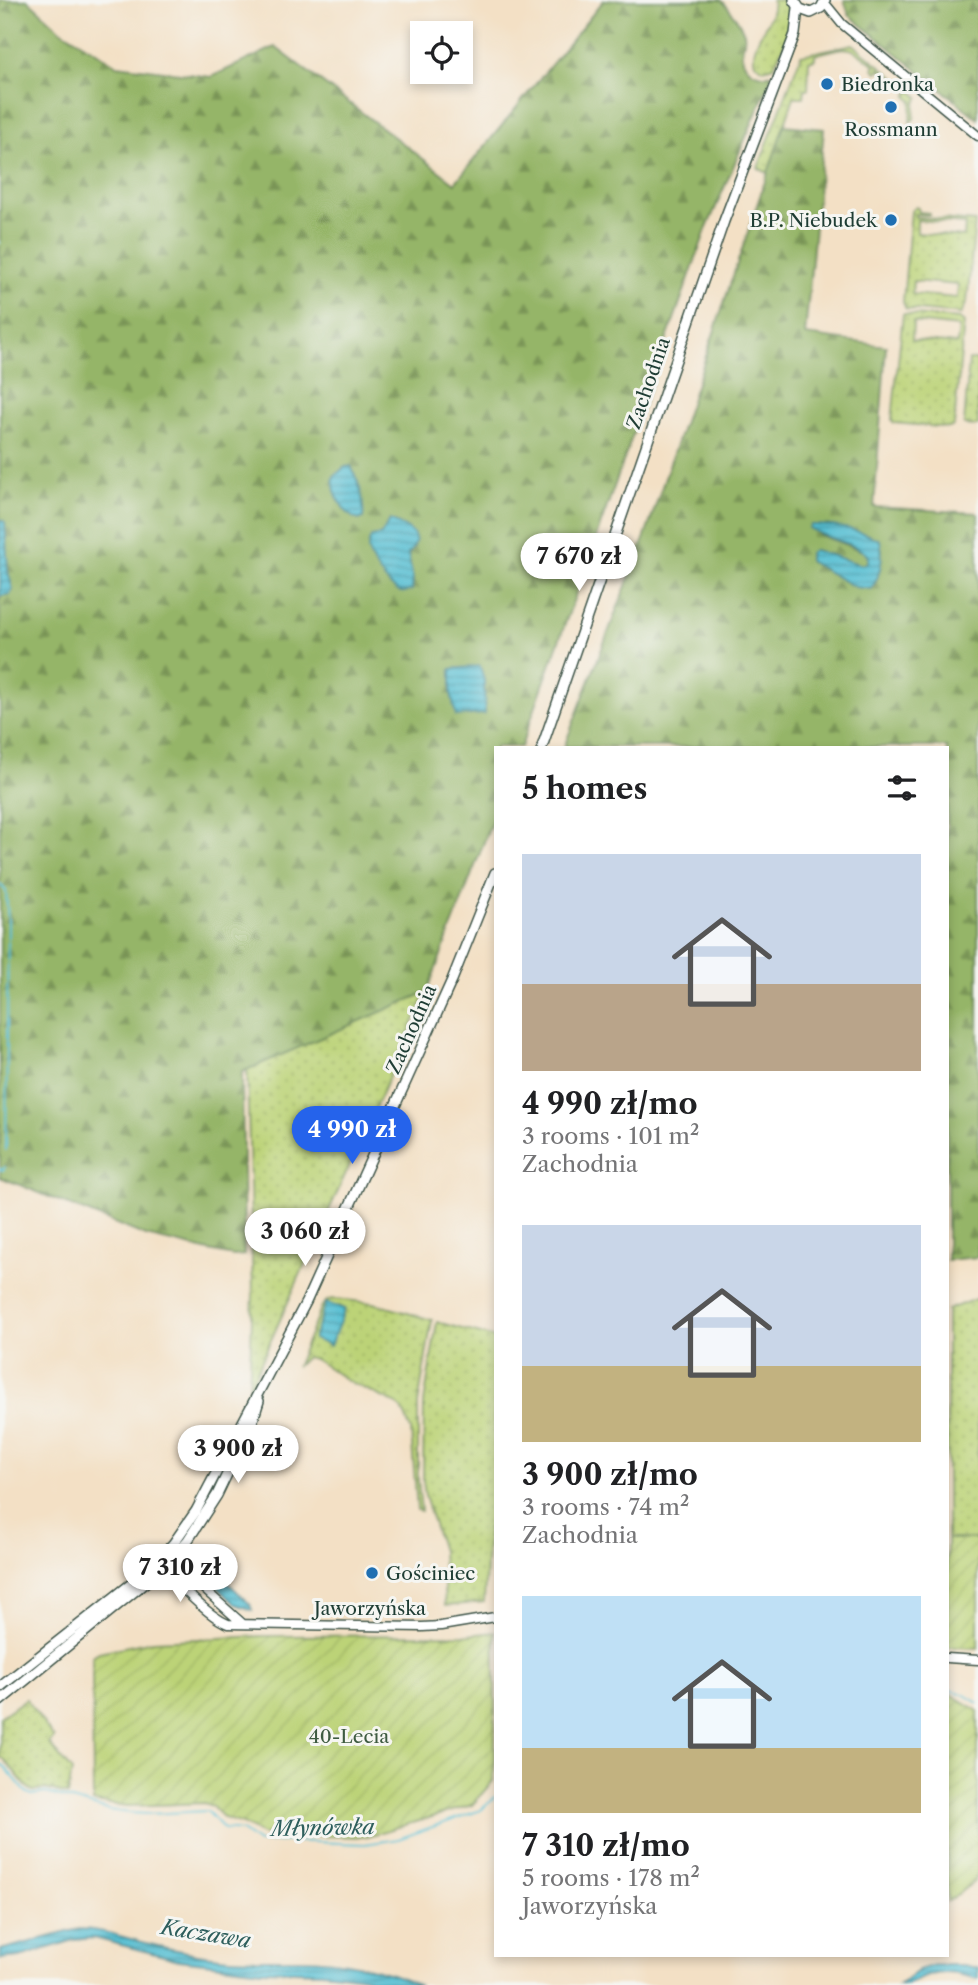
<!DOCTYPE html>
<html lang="en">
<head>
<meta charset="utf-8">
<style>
  :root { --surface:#fff; --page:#f2f2f2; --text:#202124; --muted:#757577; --accent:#2563eb }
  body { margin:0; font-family:"Libre Caslon Text",serif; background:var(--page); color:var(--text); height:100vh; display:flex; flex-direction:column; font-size:26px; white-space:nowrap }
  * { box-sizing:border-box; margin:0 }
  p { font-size:23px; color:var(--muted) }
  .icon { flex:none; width:38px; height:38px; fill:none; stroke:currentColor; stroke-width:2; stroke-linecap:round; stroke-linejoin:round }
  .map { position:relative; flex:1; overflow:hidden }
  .sheet { position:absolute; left:494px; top:746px; width:455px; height:1211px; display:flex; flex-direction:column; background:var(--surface); border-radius:0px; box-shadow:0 4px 10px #0003 }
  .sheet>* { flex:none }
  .tools { position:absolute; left:410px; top:21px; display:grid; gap:14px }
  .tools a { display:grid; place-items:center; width:63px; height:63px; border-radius:0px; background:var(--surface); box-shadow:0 4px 10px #0003; font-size:35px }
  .price { position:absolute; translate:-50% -60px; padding:0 16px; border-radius:24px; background:#fff; color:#222; font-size:23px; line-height:46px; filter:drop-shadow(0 2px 4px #0008) }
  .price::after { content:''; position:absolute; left:50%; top:42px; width:21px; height:16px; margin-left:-10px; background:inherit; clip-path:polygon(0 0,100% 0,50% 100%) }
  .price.active { background:var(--accent); color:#fff }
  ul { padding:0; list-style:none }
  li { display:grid; align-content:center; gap:14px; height:371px; padding:0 28px }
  li span { display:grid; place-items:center; height:217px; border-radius:0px; color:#555 }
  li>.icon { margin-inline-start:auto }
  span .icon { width:126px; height:126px; fill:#fffc; stroke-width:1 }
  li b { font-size:30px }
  h2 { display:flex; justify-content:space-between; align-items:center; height:84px; padding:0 28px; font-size:30px }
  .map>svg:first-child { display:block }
  .grass { fill:url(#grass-dots); stroke:#6e8856; stroke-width:2; fill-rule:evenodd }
  .forest { fill:url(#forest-firs); stroke:#5a794e; stroke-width:2; fill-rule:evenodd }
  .garden { fill:url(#garden-furrows); stroke:#6e8856; stroke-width:2 }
  .water { fill:url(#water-rules); stroke:#3a7e84; stroke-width:2 }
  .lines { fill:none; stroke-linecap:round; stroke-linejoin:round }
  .stream { stroke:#56bfd3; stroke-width:2 }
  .tertiary-casing { stroke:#3f554a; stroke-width:11 }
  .secondary-casing { stroke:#3f554a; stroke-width:12 }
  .tertiary { stroke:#fff; stroke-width:8 }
  .secondary { stroke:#fff; stroke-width:9 }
  .poi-dot { fill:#1f6fb2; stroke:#f6f6f2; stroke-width:2.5 }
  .labels { text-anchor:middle; stroke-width:6; stroke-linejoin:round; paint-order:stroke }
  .poi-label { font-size:19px; fill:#1f3d34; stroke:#f6f6f2; text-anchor:start }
  .street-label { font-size:19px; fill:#1f3d34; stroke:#f6f6f2 }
  .park-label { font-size:19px; fill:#3e5b41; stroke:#f6f6f2 }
  .water-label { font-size:21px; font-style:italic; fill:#2d5e5c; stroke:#f6f6f2 }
</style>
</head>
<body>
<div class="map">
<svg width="978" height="1985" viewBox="0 0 978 1985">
  <defs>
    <pattern id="grass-dots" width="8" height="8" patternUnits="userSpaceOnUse" patternTransform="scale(1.75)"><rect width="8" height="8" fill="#bcd377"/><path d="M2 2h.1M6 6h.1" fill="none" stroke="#a1b668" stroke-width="1.8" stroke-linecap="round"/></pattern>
    <pattern id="forest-firs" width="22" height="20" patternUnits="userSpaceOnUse" patternTransform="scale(1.75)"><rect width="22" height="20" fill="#95b568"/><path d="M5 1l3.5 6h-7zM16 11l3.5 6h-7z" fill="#799456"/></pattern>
    <pattern id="garden-furrows" width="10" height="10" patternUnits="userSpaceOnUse" patternTransform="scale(1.75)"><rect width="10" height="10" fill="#bcd377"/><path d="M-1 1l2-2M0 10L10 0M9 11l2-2" fill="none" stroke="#a1b668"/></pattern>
    <pattern id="water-rules" width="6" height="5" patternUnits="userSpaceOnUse" patternTransform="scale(1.75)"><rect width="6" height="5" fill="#56bfd3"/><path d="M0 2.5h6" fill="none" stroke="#479cac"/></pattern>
  </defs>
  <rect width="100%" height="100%" fill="#f6f6f2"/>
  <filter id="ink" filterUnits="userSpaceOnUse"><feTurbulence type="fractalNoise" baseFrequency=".0143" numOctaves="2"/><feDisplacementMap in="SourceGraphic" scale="14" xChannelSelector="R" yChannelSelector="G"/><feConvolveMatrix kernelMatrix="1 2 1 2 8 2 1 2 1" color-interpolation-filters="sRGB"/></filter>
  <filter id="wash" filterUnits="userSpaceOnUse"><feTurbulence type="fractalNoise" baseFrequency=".00686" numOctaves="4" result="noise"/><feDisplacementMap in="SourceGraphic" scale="28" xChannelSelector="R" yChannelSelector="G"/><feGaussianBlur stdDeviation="1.57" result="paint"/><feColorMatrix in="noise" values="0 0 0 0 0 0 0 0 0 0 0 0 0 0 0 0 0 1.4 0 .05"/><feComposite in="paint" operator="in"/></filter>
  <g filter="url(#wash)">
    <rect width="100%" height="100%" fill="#f3e0c5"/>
    <path class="grass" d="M 772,0 L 783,0 L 794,23 L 774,66 L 764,69 L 755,63 C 748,41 776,22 772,0 Z
      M 853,44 L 919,97 L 915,104 L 914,119 L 910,122 L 912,101 L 907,96 L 910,92 L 880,69 L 877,72 L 873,68 L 875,65 C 848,43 847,46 815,55 L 815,59 L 809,61 L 808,89 L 805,89 L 804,97 L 794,97 L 768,173 L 758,168 L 801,55 Z
      M 915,207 L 918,208 L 919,212 L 929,213 L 929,215 L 915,214 L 915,217 L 975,222 L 967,302 L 961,314 L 906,309 L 903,302 L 911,211 ZM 917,220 L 965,224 L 964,237 L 917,233 ZM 913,281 L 958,285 L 957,298 L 912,294 Z
      M 903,314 L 960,319 L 964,323 L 954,425 L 950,428 L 894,423 L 892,420 ZM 913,322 L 959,327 L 957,344 L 912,340 Z
      M 969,360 L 978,360 L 978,426 L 964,425 Z
      M 427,992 L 249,1389 L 253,1294 L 247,1069 Z
      M 978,1298 L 978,1539 L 947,1539 L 947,1310 Z
      M 335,1299 L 373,1303 L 432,1320 L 418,1404 L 418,1479 L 421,1511 L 417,1510 L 411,1430 L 403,1411 L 397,1404 L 352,1383 L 314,1359 L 306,1357 L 296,1367 L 322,1306 L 328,1300 Z
      M 437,1322 L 495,1338 L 495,1526 L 488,1528 L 484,1602 L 445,1606 L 442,1551 L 425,1496 L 423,1481 L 424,1403 Z
      M 26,1699 L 54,1738 L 49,1744 L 72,1771 L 68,1795 L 46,1789 L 33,1791 L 27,1787 L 5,1760 L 0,1757 L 0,1717 Z"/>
    <path class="forest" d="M 0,0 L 28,0 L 61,30 L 117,65 L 211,77 L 275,47 L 455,183 L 604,0 L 721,0 C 729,7 740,23 744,33 C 746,41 741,49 742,56 C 745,71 760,78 773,74 L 706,230 L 521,747 L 495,747 L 495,813 L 427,992 L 242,1072 L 244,1255 L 234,1256 L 214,1252 L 146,1236 L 0,1177 Z
      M 844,0 L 978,0 L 978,119 L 849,15 Z
      M 784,125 L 824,129 L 805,335 L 886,346 L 874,507 L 978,513 L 978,1257 L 947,1260 L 947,747 L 564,747 L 646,534 ZM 826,525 L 871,536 L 882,550 L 876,581 L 855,587 L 809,561 L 814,550 L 862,565 L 867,563 L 868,556 L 863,551 L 819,535 Z"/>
    <path class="garden" d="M 947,1539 L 978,1539 L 978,1648 L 947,1647 Z
      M 495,1632 L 495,1759 L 493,1781 L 472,1805 L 365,1837 L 261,1835 L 245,1825 L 224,1818 L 212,1806 L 204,1803 L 129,1806 L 93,1802 L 92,1656 L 99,1652 L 153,1641 L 263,1636 L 468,1635 Z
      M 947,1692 L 978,1711 L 978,1872 L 975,1881 L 947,1902 Z"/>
    <path class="water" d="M 351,466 C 359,482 365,500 363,518 L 359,520 C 344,516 331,491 334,476 L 345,467 Z
      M 0,519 L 5,522 L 8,571 L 13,590 L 10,594 L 0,596 Z
      M 390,520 C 406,527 427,535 408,554 L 413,579 L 412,590 C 409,591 405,593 401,592 C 390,590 368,559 368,548 C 368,544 370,540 371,537 L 381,535 Z
      M 811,525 C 834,524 859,530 880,540 C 884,556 881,575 871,589 L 855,587 L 809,561 L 809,553 L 814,550 L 862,565 L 867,563 L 868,556 C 854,541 827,540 809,528 Z
      M 480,666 L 484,680 L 485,714 L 456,716 L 451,693 L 451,669 Z
      M 326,1303 L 345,1309 L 330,1346 L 313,1339 Z
      M 207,1562 L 250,1604 L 252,1610 L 235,1604 L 204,1574 Z
      M 79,1929 C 97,1929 113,1934 131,1939 C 160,1947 191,1954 220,1957 C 247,1960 274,1959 301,1959 C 341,1959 384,1969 420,1985 L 393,1985 L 363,1977 L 322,1972 L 263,1970 L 179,1960 L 94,1938 L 74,1940 L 20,1957 L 0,1959 L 0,1950 Z
      M 933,1965 L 963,1965 L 978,1968 L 978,1979 C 963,1975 947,1970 931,1975 C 918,1979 912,1985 898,1985 L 921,1969 Z"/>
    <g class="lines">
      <path class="stream" d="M 0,243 L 0,242
        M 0,884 L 6,891 L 8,921 L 6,1150
        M 0,1169 L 3,1170 L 5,1167
        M 947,1689 L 963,1694 L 978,1703
        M 0,1765 L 5,1767 L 26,1792 L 32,1795 L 46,1793 L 108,1810 L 130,1813 L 148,1814 L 207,1811 L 224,1829 L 242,1831 L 258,1843 L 289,1841 L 364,1844 L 398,1839 L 481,1810 L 495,1797"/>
    </g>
  </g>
  <g filter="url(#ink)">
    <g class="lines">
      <g class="tertiary-casing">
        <path id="tertiary" d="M 824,2 L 842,24 L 978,136
          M 167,1556 L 243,1624
          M 160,1563 C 173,1580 209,1617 228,1624 L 422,1627 L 441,1626 L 495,1617
          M 947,1658 L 978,1660"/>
      </g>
      <g class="secondary-casing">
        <path id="secondary" d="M 794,0 L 800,9 L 811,13 L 821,8 L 825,0
          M 542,747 L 724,221 L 795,34 L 798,8
          M 0,1687 L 145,1573 L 173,1544 L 196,1511 L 306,1302 L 452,980 L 495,873
          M 0,1701 L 163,1568 L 188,1540 L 217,1495 L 253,1420 L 259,1401"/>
      </g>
      <use href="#tertiary" class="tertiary"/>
      <use href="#secondary" class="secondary"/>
    </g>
  </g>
  <g class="poi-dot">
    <circle cx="827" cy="84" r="7"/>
    <circle cx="891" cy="107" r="7"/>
    <circle cx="891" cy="220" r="7"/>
    <circle cx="372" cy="1573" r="7"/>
  </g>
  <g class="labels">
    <g class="poi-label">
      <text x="841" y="91">Biedronka</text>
      <text x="891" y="136" text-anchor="middle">Rossmann</text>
      <text x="877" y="227" text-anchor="end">B.P. Niebudek</text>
      <text x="386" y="1580">Gościniec</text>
    </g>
    <g class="street-label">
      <text transform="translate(648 383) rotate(-71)" y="7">Zachodnia</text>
      <text transform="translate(411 1029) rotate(-66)" y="7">Zachodnia</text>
      <text x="370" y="1615">Jaworzyńska</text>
    </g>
    <g class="park-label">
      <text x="349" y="1743">40-Lecia</text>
    </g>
    <g class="water-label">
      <text transform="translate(323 1828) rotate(-1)" y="7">Młynówka</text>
      <text transform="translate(206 1934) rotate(9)" y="7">Kaczawa</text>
    </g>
  </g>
</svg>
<div class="tools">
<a><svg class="icon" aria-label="locate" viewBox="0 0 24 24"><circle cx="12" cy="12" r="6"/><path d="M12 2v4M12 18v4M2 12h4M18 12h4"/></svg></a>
</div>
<b class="price" style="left:579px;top:593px">7 670 zł</b>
<b class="price active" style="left:352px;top:1166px">4 990 zł</b>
<b class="price" style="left:305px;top:1268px">3 060 zł</b>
<b class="price" style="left:238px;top:1485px">3 900 zł</b>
<b class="price" style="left:180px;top:1604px">7 310 zł</b>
<section class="sheet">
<h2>5 homes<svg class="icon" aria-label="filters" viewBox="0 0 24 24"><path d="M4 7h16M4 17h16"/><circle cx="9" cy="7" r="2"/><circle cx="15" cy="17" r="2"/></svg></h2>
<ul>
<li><span style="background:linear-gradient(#c9d6e8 60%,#b9a48a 0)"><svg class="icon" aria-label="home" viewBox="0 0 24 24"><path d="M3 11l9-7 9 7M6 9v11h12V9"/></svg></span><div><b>4 990 zł/mo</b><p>3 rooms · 101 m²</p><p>Zachodnia</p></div></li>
<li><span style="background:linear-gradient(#c9d6e8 65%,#c2b280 0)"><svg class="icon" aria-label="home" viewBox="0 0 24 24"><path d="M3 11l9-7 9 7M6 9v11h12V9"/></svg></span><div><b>3 900 zł/mo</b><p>3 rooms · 74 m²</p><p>Zachodnia</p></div></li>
<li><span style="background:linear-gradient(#bfe0f5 70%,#c2b280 0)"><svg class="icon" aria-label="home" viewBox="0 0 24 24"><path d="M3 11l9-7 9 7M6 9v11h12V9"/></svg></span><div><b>7 310 zł/mo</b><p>5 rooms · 178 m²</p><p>Jaworzyńska</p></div></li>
</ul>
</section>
</div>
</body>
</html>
